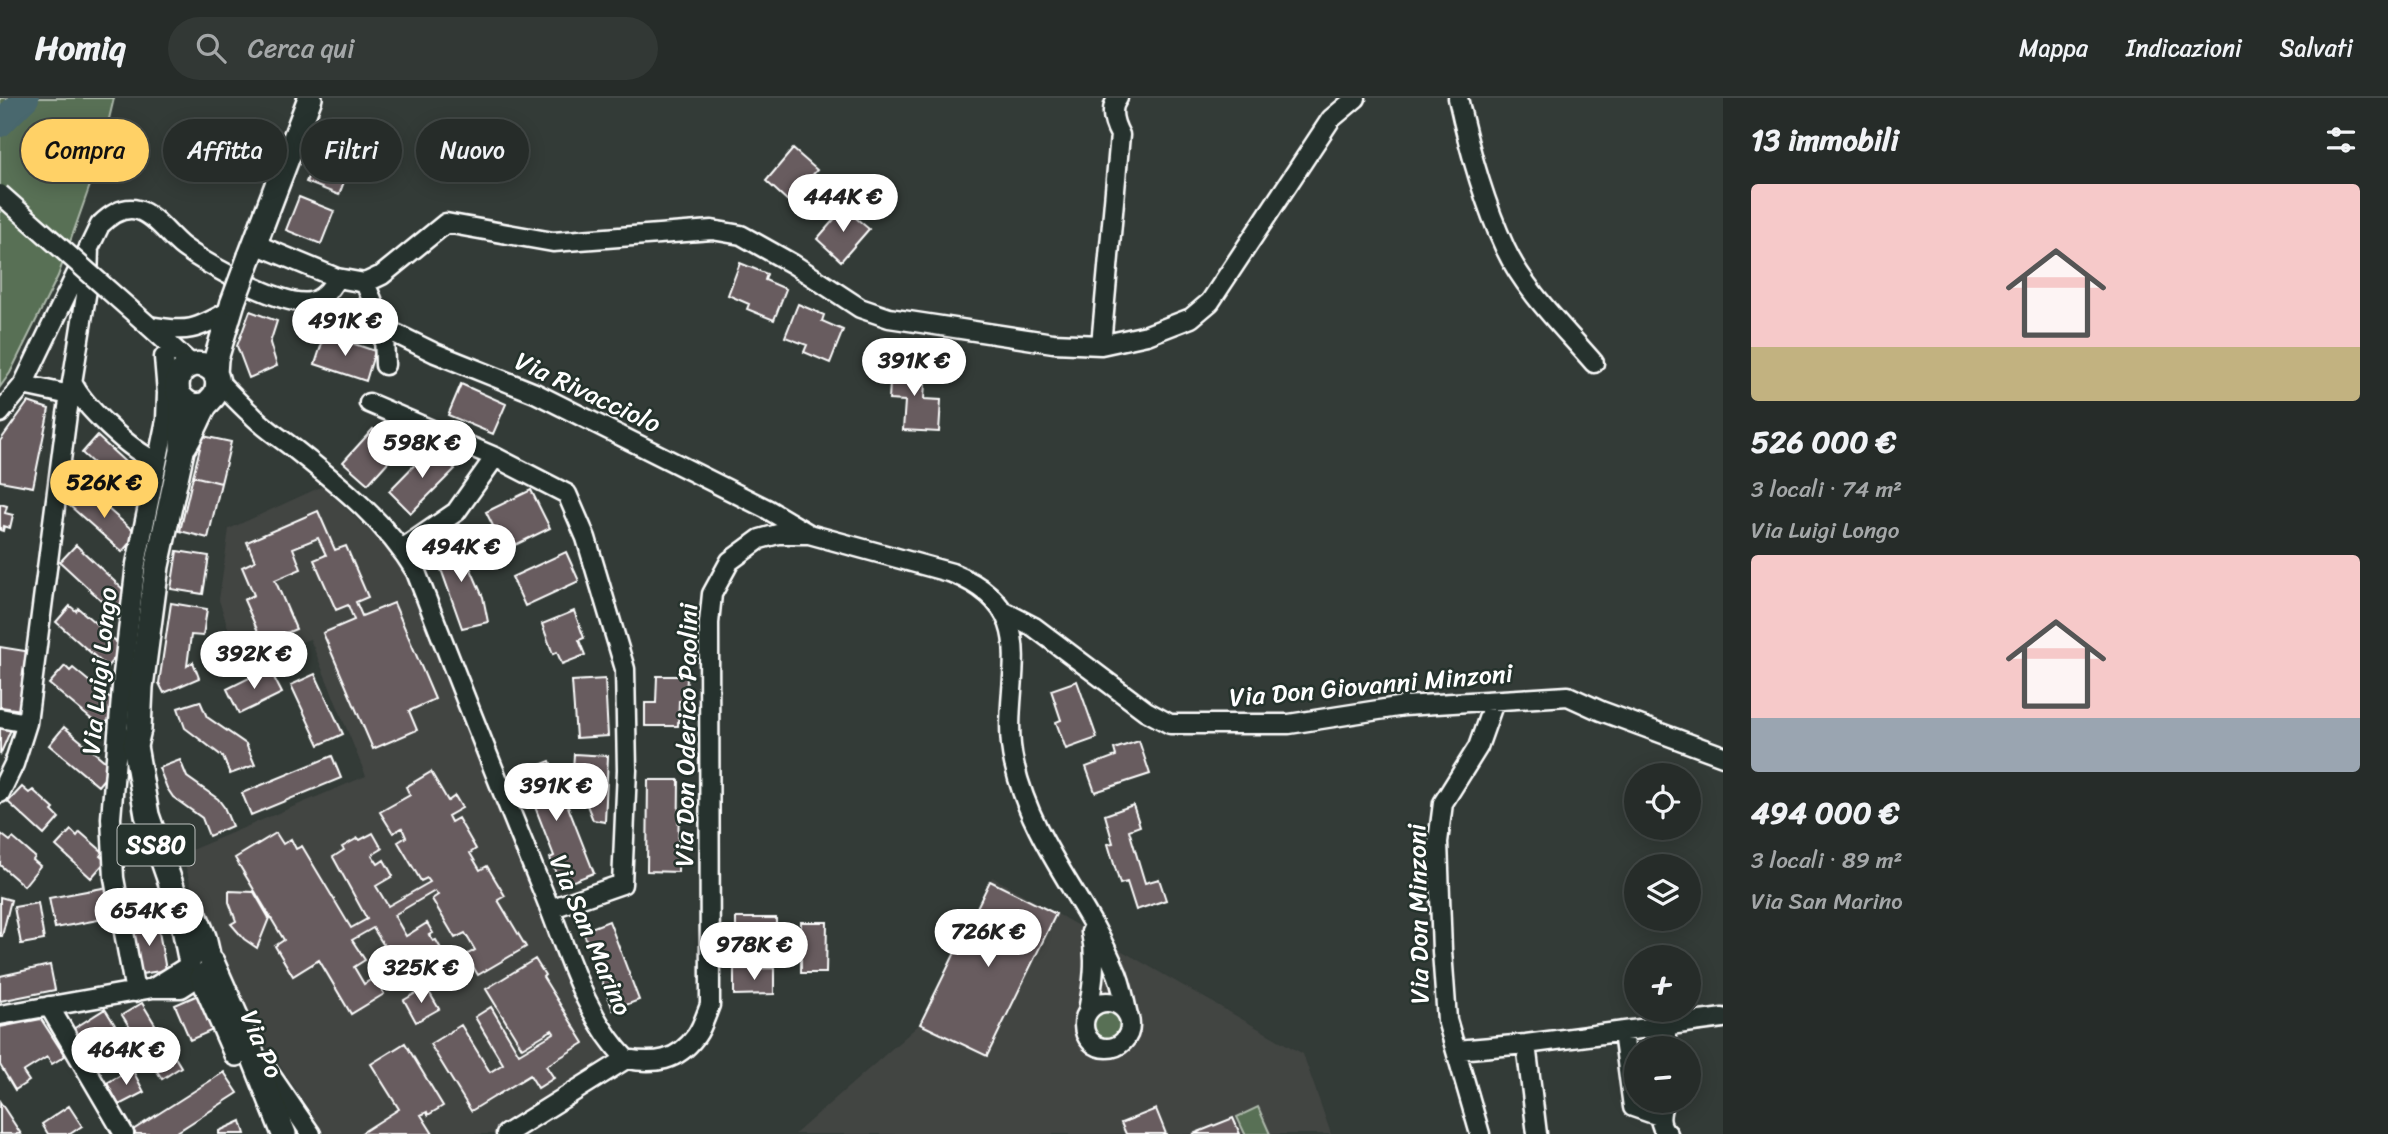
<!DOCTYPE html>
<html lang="it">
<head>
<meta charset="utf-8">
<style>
  :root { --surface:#262c29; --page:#323835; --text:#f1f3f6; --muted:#a4a7a8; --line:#424846; --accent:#ffd166 }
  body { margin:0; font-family:Sriracha,sans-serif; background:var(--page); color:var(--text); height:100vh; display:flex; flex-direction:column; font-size:26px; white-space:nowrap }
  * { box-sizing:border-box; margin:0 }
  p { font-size:23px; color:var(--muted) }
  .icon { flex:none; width:38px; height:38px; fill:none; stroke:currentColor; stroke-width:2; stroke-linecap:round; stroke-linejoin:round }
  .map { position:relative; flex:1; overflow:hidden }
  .side { display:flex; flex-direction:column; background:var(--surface); width:665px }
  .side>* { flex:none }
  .hud { position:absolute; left:21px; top:21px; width:665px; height:63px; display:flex; gap:14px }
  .controls { position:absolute; left:1624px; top:665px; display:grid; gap:14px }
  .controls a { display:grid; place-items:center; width:77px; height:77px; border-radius:50%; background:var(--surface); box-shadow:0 4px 18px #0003,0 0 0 2px var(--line); font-size:35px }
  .price { position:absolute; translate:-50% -60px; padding:0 16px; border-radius:24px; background:#fff; color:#222; font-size:23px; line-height:46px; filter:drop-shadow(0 2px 4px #0008) }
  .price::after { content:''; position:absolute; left:50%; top:42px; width:21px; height:16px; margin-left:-10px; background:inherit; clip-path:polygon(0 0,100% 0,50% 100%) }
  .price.selected { background:var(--accent); color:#111 }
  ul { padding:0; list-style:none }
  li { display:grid; align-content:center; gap:14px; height:371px; padding:0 28px }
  li span { display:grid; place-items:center; height:217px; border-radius:7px; color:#555 }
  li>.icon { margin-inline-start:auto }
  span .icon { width:126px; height:126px; fill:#fffc; stroke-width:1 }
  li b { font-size:30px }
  h2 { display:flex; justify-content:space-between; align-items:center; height:84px; padding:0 28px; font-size:30px }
  .tag { padding:0 24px; border-radius:32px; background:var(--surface); box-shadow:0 4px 18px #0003,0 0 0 2px var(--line); font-size:24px; line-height:63px }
  .tag.selected { background:var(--accent); color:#111 }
  header { display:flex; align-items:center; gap:42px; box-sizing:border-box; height:98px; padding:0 35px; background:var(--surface); border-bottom:2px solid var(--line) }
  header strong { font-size:33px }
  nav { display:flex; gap:38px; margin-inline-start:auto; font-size:24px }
  .search { width:490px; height:63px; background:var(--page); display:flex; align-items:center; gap:18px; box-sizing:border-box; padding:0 24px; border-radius:38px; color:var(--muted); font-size:26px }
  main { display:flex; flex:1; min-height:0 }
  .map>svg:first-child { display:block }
  .built { fill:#434543 }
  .green { fill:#597055; stroke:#acb8aa; stroke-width:2 }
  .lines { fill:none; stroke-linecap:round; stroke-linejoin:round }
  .river { stroke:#48676e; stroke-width:26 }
  .building { fill:#685c5f; stroke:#fff; stroke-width:2 }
  .minor-casing { stroke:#fff; stroke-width:23 }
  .major-casing { stroke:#fff; stroke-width:28 }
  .minor { stroke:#26332d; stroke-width:18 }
  .major { stroke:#26332d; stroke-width:23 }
  .minor-bridge-casing { stroke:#fff; stroke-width:23; stroke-linecap:butt }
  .major-bridge-casing { stroke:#fff; stroke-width:28; stroke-linecap:butt }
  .minor-bridge { stroke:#26332d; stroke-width:18 }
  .major-bridge { stroke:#26332d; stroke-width:23 }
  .labels { text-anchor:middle; stroke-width:5; stroke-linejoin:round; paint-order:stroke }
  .shield { fill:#26332d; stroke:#bec2c0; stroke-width:2 }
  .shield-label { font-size:24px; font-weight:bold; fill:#fff }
  .street-label { font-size:26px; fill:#fff; stroke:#26332d }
</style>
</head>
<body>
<header>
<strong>Homiq</strong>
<div class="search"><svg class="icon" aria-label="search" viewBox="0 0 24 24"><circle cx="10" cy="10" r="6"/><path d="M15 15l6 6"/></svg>Cerca qui</div>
<nav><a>Mappa</a><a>Indicazioni</a><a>Salvati</a></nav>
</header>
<main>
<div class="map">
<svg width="1723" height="1036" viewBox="0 0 1723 1036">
  <rect width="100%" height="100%" fill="#333b37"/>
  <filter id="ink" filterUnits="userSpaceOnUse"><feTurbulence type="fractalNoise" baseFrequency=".0143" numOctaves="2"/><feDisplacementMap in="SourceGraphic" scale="14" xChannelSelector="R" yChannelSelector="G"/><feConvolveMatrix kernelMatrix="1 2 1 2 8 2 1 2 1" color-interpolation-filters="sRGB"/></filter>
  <g filter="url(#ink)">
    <path class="built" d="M 323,388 L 401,464 L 471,644 L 581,907 L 616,961 L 495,1036 L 325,1036 L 263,942 L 201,821 L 182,756 L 366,678 L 310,541 L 240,567 L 219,502 L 229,431 Z
      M 992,779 L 1303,956 L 1331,1036 L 795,1036 L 920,926 Z"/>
    <path class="green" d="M 0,0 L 114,0 L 100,59 L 58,178 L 10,275 L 0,289 Z
      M1093 927a15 15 0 1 1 30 0a15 15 0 1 1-30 0Z
      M 1258,1009 L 1270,1036 L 1245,1036 L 1237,1019 Z"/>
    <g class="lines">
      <path class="river" d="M 0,26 L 26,0"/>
    </g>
    <path class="building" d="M 793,51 L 817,72 L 789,104 L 766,83 Z
      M 319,52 L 351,65 L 339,97 L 306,84 Z
      M 299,99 L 334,113 L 321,146 L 286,132 Z
      M 844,110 L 869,131 L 841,163 L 817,141 Z
      M 740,165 L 767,176 L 765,182 L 786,191 L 774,222 L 747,211 L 749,206 L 728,197 Z
      M 798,206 L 824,217 L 822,223 L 843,232 L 830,265 L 804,254 L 807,247 L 785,239 Z
      M 250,213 L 277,223 L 270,245 L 277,268 L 249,280 L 237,248 Z
      M 325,236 L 375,253 L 366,283 L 315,266 Z
      M 891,266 L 926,269 L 924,301 L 941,302 L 939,334 L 903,332 L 905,303 L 889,302 Z
      M 461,286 L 506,306 L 493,336 L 448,317 Z
      M 28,304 L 49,311 L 33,389 L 0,383 L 0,343 Z
      M 392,330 L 407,343 L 368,386 L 343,364 L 373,331 L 383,340 Z
      M 97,338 L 149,386 L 134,403 L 82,355 Z
      M 203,338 L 231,344 L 221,385 L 193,378 Z
      M 432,349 L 455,371 L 411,415 L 389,393 Z
      M 193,378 L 221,385 L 208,440 L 180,433 Z
      M 85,391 L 137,436 L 122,454 L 70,408 Z
      M 531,392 L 550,430 L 505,452 L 486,414 Z
      M 0,406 L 7,408 L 5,415 L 13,417 L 10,430 L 4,428 L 3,433 L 0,432 Z
      M 318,413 L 335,452 L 346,448 L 368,499 L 356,504 L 362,518 L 394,505 L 435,601 L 409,613 L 417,632 L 373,651 L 323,535 L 354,522 L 348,507 L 336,512 L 314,462 L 326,457 L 318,440 L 293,450 L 301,471 L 275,482 L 296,531 L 263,545 L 244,502 L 254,497 L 242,469 L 255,463 L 247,444 Z
      M 457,439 L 483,499 L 488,524 L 462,530 L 442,474 L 431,453 Z
      M 76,447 L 129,497 L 114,514 L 60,464 Z
      M 177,453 L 209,458 L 203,496 L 171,491 Z
      M 566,454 L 579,483 L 525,508 L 512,479 Z
      M 171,505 L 207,511 L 203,538 L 191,537 L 187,568 L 193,564 L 199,580 L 164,595 L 159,585 Z
      M 70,508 L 76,513 L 78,510 L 118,545 L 116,548 L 121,552 L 107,569 L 56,524 Z
      M 574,513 L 584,540 L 579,542 L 585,557 L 562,566 L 557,554 L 553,556 L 542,526 Z
      M 0,549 L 31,554 L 22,612 L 2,609 L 0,615 Z
      M 65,568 L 70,573 L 73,570 L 114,604 L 111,609 L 116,613 L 102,630 L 49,586 Z
      M 269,570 L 282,595 L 239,616 L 227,591 Z
      M 315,576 L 343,636 L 319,647 L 291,587 Z
      M 657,578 L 687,578 L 686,603 L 679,603 L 678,628 L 645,628 L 645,605 L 656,605 Z
      M 605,581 L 608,638 L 576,640 L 572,583 Z
      M 1077,583 L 1097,640 L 1066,651 L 1056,624 L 1061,622 L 1051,592 Z
      M 200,603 L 207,619 L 246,646 L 255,667 L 230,676 L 223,659 L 185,630 L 178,610 Z
      M 0,624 L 12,629 L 0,657 Z
      M 64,629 L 113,670 L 98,688 L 49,647 Z
      M 1139,643 L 1150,676 L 1095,694 L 1086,669 L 1116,658 L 1114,651 Z
      M 574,656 L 608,658 L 605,724 L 593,722 L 573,672 Z
      M 332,658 L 341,680 L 251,717 L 242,695 Z
      M 180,662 L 187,679 L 218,701 L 224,709 L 232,728 L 209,738 L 202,720 L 173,699 L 167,690 L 159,670 Z
      M 550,663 L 594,775 L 561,788 L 550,760 L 554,758 L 532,701 L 527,703 L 517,676 Z
      M 431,674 L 448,703 L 455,698 L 462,710 L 448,718 L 451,724 L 458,720 L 476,751 L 470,755 L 480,772 L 487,768 L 505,798 L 498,802 L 526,849 L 478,877 L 466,857 L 475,852 L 465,835 L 455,840 L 432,801 L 438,797 L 435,793 L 394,817 L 406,838 L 427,825 L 433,835 L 429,837 L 433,843 L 436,842 L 444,856 L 405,881 L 373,830 L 352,842 L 365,862 L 354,869 L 364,886 L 375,879 L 384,896 L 351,916 L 319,862 L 293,878 L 275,848 L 284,842 L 235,760 L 276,735 L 283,746 L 291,741 L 296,751 L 302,748 L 351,830 L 367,821 L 333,759 L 344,752 L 342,749 L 358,740 L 360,742 L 373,735 L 382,751 L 372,757 L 378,766 L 384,762 L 393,778 L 376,788 L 388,808 L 430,784 L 427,780 L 421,783 L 398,744 L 406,739 L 402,730 L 393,735 L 380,714 L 410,697 L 406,689 Z
      M 648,682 L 679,682 L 678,774 L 647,773 Z
      M 22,689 L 29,695 L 33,692 L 54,711 L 52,713 L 59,720 L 44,737 L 8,704 Z
      M 1133,707 L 1140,728 L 1129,732 L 1145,785 L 1159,781 L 1166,802 L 1136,812 L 1127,784 L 1120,786 L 1108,746 L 1113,745 L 1105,717 Z
      M 71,732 L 77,738 L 80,734 L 103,754 L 100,758 L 106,763 L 91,780 L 56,748 Z
      M 1,736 L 10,743 L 13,740 L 35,759 L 33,762 L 40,768 L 24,788 L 0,767 Z
      M 990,783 L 1056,816 L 987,958 L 920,926 Z
      M 108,789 L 114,819 L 55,830 L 49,800 Z
      M 229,793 L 254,794 L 269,820 L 257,850 L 244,841 L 231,826 L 236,823 L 229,804 Z
      M 0,799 L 11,802 L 2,838 L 0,838 Z
      M 38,805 L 44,842 L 21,846 L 14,809 Z
      M 736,820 L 776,820 L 776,846 L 736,847 Z
      M 157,823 L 166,872 L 141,876 L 133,828 Z
      M 609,823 L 639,902 L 613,912 L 583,833 Z
      M 801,824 L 827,824 L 826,875 L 801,875 Z
      M 535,861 L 545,877 L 543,879 L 584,945 L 546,968 L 554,980 L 538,990 L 530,977 L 471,1013 L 430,946 L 461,927 L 490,974 L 503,966 L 475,919 L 491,909 L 519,956 L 554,935 L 552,932 L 522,950 L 486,891 Z
      M 50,867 L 55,892 L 0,903 L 0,878 Z
      M 774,870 L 774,896 L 734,897 L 734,871 Z
      M 426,889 L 439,911 L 416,924 L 404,902 Z
      M 198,897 L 213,932 L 190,942 L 175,907 Z
      M 142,905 L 181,969 L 162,981 L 122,917 Z
      M 105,911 L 118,932 L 85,952 L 73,931 Z
      M 41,921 L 65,958 L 52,966 L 47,959 L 23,974 L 29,983 L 15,992 L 0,967 L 0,929 Z
      M 405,945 L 443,1008 L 428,1017 L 427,1014 L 421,1017 L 433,1036 L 360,1036 L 399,1011 L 371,966 Z
      M 132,971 L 144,994 L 119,1007 L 107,985 Z
      M 224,974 L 238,995 L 174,1036 L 136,1036 L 133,1032 Z
      M 0,1004 L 21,1036 L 0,1036 Z
      M 69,1008 L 82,1028 L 70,1036 L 48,1036 L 42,1026 Z
      M 1156,1011 L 1166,1036 L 1126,1036 L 1121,1025 Z
      M 1233,1020 L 1240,1036 L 1193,1036 Z
      M 241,1023 L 245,1036 L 219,1036 L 219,1033 Z"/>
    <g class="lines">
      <g class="minor-casing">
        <path id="minor" d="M 1458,0 C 1469,51 1483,102 1505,150 C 1525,193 1563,229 1594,265
          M 255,146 L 337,180 L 365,185
          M 365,185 L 382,177 L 446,125 L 553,144 L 712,132 L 741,137 L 793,166 L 860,210 L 889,220 L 1053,245 L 1101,247 L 1147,237 L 1191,220 L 1210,204 L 1331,21 L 1356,0
          M 365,185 L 384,230 L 435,255 L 535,295 L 767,411 L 809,436
          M 149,228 C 188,235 195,232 229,213
          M 149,228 L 192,267
          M 384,230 L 385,267
          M 1101,247 L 1120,37 C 1114,26 1109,11 1118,0
          M 217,282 C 228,293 239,305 251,316 C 264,330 282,341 297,353 C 341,388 387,425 416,474 C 458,582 500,689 544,796 C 567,852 583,916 626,961
          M 72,284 C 83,308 131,353 156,363
          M 23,287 L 70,297
          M 369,305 L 495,359 L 567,396 L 586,440 L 625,571 L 627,672 L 622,786 L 550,811
          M 0,315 L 23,287 L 100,127 C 110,117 123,108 138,112 C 155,117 169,138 183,149 C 206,166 282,209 310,204 C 323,202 330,191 337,180
          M 402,451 L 456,414 L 495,359
          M 1005,514 L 1034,529 L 1146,613 L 1170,626 L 1289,626 L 1404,608 L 1568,598 L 1601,613 L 1723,658
          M 0,620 L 27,625
          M 0,695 L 14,666 L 27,625 L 67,316 L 88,185 L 89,149
          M 153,890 L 188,868
          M 135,894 L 114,780 L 111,720 L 123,576 L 136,466 L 166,322 L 167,295 L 164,259
          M1084 927a23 23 0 1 1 46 0a23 23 0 1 1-46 0Z
          M 49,908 L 124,1036
          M 1088,913 C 1093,887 1097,861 1091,834
          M 0,917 L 153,890 L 181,890 L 198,879
          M 1623,934 L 1633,1009 L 1659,1018
          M 1526,946 L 1537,1036
          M 1666,950 L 1666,927
          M 1457,952 L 1526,946 L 1723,920
          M 626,961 C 655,966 677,964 696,938 C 702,930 706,917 710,907 L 709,525 L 712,496 L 730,463 L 760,441 L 778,436 L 809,436 L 952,475 C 1052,515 996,589 1014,665 C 1032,745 1085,799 1115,871 C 1122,885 1124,902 1128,917
          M 263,966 L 311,1036
          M 1664,1003 C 1660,1015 1657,1027 1668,1036
          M 506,1036 L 626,961
          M 1480,1036 L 1447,922 L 1442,853 L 1438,744 L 1443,705 L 1478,649 L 1494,604"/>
      </g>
      <g class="major-casing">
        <path id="major" d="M 250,158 L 310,0
          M 215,276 L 216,261 L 233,204
          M 182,301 L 182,353 L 157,468 L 141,589 L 139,631 L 135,648 L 147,717 L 181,815 L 190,860
          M 185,347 C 193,335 198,321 205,308 C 209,302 216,299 217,291 C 224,259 170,256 178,295 C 185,306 194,310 206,306
          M 191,807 L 204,839 L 208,857
          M 212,864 L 247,943 L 284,1036
          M 202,878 L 236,956"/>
      </g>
      <use href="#minor" class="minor"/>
      <use href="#major" class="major"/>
      <g class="minor-bridge-casing">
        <path id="minor-bridge" d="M 0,96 L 149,228"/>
      </g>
      <g class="major-bridge-casing">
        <path id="major-bridge" d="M 233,204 L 250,158"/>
      </g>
      <use href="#minor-bridge" class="minor-bridge"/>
      <use href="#major-bridge" class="major-bridge"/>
    </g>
  </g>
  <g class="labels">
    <rect class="shield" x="117.5" y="726.5" width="77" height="41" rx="5"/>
    <g class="shield-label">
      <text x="156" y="755">SS80</text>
    </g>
    <g class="street-label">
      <text transform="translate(588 294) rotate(25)" y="9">Via Rivacciolo</text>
      <text transform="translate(99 573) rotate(-84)" y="9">Via Luigi Longo</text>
      <text transform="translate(1371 587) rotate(-5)" y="9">Via Don Giovanni Minzoni</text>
      <text transform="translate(686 637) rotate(-89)" y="9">Via Don Oderico Paolini</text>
      <text transform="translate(1418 816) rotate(-91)" y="9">Via Don Minzoni</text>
      <text transform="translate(591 837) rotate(67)" y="9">Via San Marino</text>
      <text transform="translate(262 946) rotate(67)" y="9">Via Po</text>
    </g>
  </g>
</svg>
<div class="controls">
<a><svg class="icon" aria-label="locate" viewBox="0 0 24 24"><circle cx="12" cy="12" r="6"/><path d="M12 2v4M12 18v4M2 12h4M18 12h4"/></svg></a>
<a><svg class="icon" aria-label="layers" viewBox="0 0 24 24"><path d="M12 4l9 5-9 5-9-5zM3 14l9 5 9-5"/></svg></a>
<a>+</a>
<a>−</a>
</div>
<b class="price" style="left:843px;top:136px">444K €</b>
<b class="price" style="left:345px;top:260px">491K €</b>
<b class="price" style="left:914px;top:300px">391K €</b>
<b class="price" style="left:422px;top:382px">598K €</b>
<b class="price selected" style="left:104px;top:422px">526K €</b>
<b class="price" style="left:461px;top:486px">494K €</b>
<b class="price" style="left:254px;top:593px">392K €</b>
<b class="price" style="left:556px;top:725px">391K €</b>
<b class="price" style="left:149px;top:850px">654K €</b>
<b class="price" style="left:988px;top:871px">726K €</b>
<b class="price" style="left:754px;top:884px">978K €</b>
<b class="price" style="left:421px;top:907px">325K €</b>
<b class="price" style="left:126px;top:989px">464K €</b>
<div class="hud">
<a class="tag selected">Compra</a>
<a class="tag">Affitta</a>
<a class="tag">Filtri</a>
<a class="tag">Nuovo</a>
</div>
</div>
<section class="side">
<h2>13 immobili<svg class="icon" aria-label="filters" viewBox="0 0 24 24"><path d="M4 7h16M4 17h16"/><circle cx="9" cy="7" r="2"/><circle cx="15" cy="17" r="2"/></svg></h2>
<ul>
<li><span style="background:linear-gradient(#f6c9c9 75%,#c2b280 0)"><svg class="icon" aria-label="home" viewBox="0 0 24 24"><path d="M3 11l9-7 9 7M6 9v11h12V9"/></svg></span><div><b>526 000 €</b><p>3 locali · 74 m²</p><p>Via Luigi Longo</p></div></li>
<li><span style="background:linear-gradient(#f6c9c9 75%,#9aa5b1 0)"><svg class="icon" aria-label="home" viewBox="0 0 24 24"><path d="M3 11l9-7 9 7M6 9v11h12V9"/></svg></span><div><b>494 000 €</b><p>3 locali · 89 m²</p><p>Via San Marino</p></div></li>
</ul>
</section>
</main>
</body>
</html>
